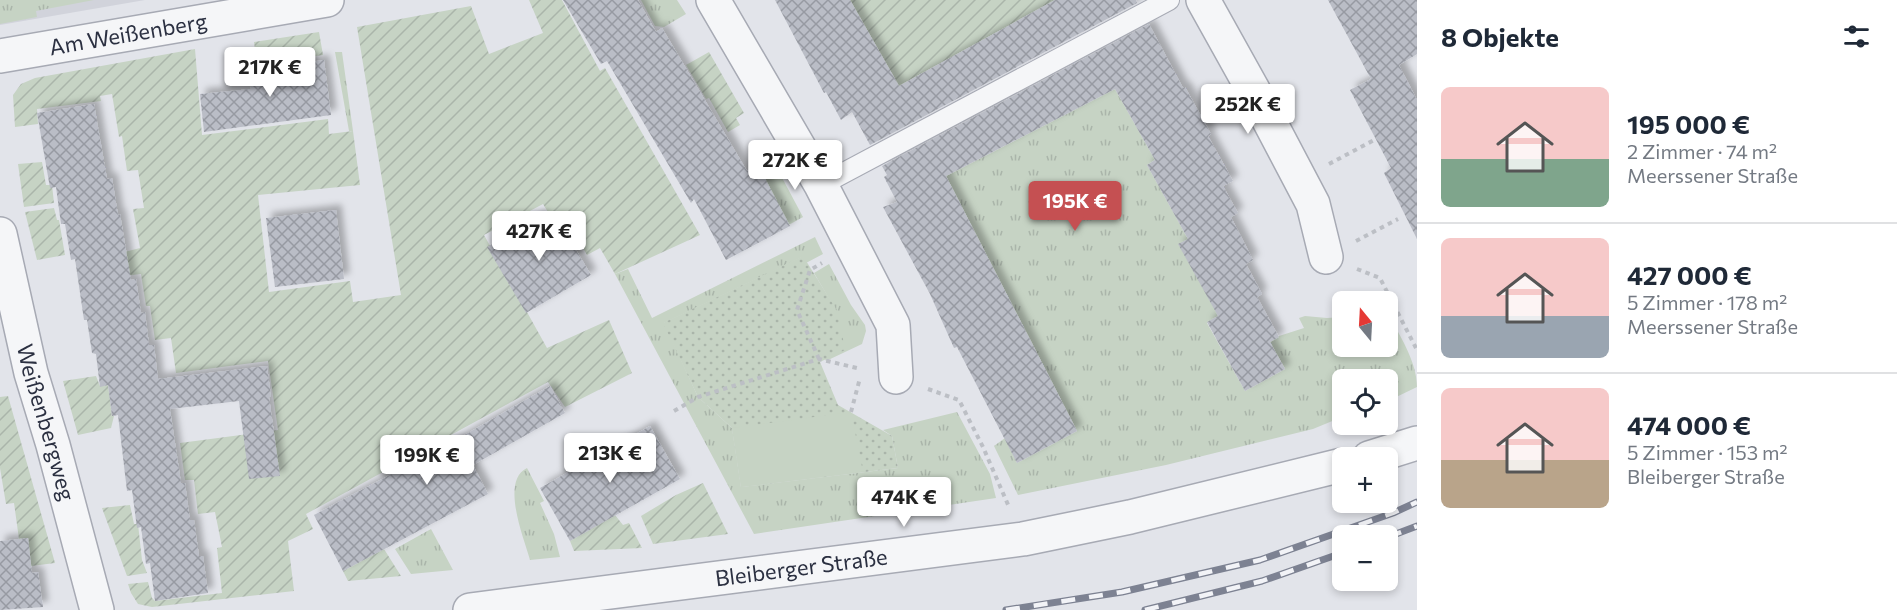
<!DOCTYPE html>
<html lang="de">
<head>
<meta charset="utf-8">
<style>
  :root { --surface:#fff; --page:#f2f2f3; --text:#1f2937; --muted:#747a83; --line:#e0e1e3; --accent:#c55052 }
  body { margin:0; font-family:Commissioner,sans-serif; background:var(--page); color:var(--text); height:100vh; display:flex; flex-direction:column; font-size:22px; white-space:nowrap }
  * { box-sizing:border-box; margin:0 }
  p { font-size:20px; color:var(--muted) }
  .icon { flex:none; width:33px; height:33px; fill:none; stroke:currentColor; stroke-width:2; stroke-linecap:round; stroke-linejoin:round }
  .map { position:relative; flex:1; overflow:hidden }
  .side { display:flex; flex-direction:column; background:var(--surface); width:480px }
  .side>* { flex:none }
  .needle { width:39px; rotate:342deg }
  .fabs { position:absolute; left:1332px; top:291px; display:grid; gap:12px }
  .fabs a { display:grid; place-items:center; width:66px; height:66px; border-radius:9px; background:var(--surface); box-shadow:0 3px 9px #0003; font-size:30px }
  .price { position:absolute; translate:-50% -51px; padding:0 14px; border-radius:6px; background:#fff; color:#222; font-size:20px; line-height:39px; filter:drop-shadow(0 2px 3px #0008) }
  .price::after { content:''; position:absolute; left:50%; top:36px; width:18px; height:14px; margin-left:-9px; background:inherit; clip-path:polygon(0 0,100% 0,50% 100%) }
  .price.active { background:var(--accent); color:#fff }
  ul { padding:0; list-style:none }
  li { display:flex; align-items:center; gap:18px; height:150px; padding:0 24px }
  li+li { border-top:2px solid var(--line) }
  li span { display:grid; place-items:center; flex:none; width:168px; height:120px; border-radius:9px; color:#555 }
  li>.icon { margin-inline-start:auto }
  span .icon { width:72px; height:72px; fill:#fffc; stroke-width:1 }
  li b { font-size:26px }
  h2 { display:flex; justify-content:space-between; align-items:center; height:72px; padding:0 24px; font-size:26px }
  main { display:flex; flex:1; min-height:0 }
  .map>svg:first-child { display:block }
  .built { fill:#d1d3db }
  .grass { fill:url(#grass-tufts) }
  .park { fill:url(#park-dots) }
  .garden { fill:url(#garden-furrows) }
  .pitch { fill:#c6d3c4 }
  .building { fill:url(#building-cross-hatch); filter:url(#shadow) }
  .lines { fill:none; stroke-linecap:round; stroke-linejoin:round }
  .service-casing { stroke:#a7aab4; stroke-width:22 }
  .minor-casing { stroke:#a7aab4; stroke-width:36 }
  .path { stroke:#bcbfc5; stroke-width:4; stroke-dasharray:4.5 4.5; stroke-linecap:butt }
  .service { stroke:#f5f6f8; stroke-width:20 }
  .minor { stroke:#f5f6f8; stroke-width:33 }
  .rail-casing { stroke:#7d8292; stroke-width:7 }
  .rail { stroke:#f2f3f7; stroke-width:4.5; stroke-dasharray:14; stroke-linecap:butt }
  .labels { text-anchor:middle; stroke-width:5; stroke-linejoin:round; paint-order:stroke }
  .street-label { font-size:22px; fill:#2b3041; stroke:#f2f3f7 }
</style>
</head>
<body>
<main>
<div class="map">
<svg width="1417" height="610" viewBox="0 0 1417 610">
  <defs>
    <pattern id="grass-tufts" width="24" height="20" patternUnits="userSpaceOnUse" patternTransform="scale(1.5)"><rect width="24" height="20" fill="#c6d3c4"/><path d="M3 7l-1-3M5 7V3M7 7l1-3M15 17l-1-3M17 17v-4M19 17l1-3" fill="none" stroke="#aab5aa"/></pattern>
    <pattern id="park-dots" width="8" height="8" patternUnits="userSpaceOnUse" patternTransform="scale(1.5)"><rect width="8" height="8" fill="#c6d3c4"/><path d="M2 2h.1M6 6h.1" fill="none" stroke="#aab5aa" stroke-width="1.8" stroke-linecap="round"/></pattern>
    <pattern id="garden-furrows" width="10" height="10" patternUnits="userSpaceOnUse" patternTransform="scale(1.5)"><rect width="10" height="10" fill="#c6d3c4"/><path d="M-1 1l2-2M0 10L10 0M9 11l2-2" fill="none" stroke="#aab5aa"/></pattern>
    <pattern id="building-cross-hatch" width="8" height="8" patternUnits="userSpaceOnUse" patternTransform="scale(1.5)"><rect width="8" height="8" fill="#babdc6"/><path d="M0 0l8 8M0 8l8-8" fill="none" stroke="#979aa2"/></pattern>
    <filter id="shadow"><feDropShadow dx="5.5" dy="-5.5" stdDeviation="3" flood-color="#0004"/></filter>
  </defs>
  <rect width="100%" height="100%" fill="#e2e4ea"/>
  <path class="built" d="M 0,0 L 145,0 L 0,25 Z"/>
  <path class="grass" d="M 0,0 L 94,0 L 36,11 L 37,17 L 0,24 Z
    M 641,0 L 677,0 L 686,14 L 664,27 L 655,26 Z
    M 335,52 L 342,52 L 353,131 L 349,131 Z
    M 1115,89 L 1155,160 L 1147,165 L 1188,239 L 1218,316 L 1207,323 L 1245,391 L 1285,369 L 1270,342 L 1279,336 L 1304,328 L 1299,318 L 1305,316 L 1327,318 L 1342,317 L 1342,346 L 1388,346 L 1388,313 C 1399,335 1417,361 1417,387 L 1388,401 L 1388,380 L 1342,380 L 1342,417 L 1313,429 L 1166,465 L 1018,495 L 994,446 L 1005,438 L 1017,463 L 1077,431 L 946,176 Z
    M 779,172 L 803,217 L 785,227 L 761,182 Z
    M 815,237 L 823,254 L 806,263 L 802,257 L 664,323 L 698,397 L 732,428 L 741,487 L 898,468 L 892,436 L 883,430 L 957,412 L 990,474 L 996,498 L 754,534 L 615,274 L 628,269 L 652,318 Z
    M 829,264 L 851,305 L 865,325 L 866,331 L 862,344 L 826,361 L 810,326 L 837,312 L 814,273 Z
    M 527,468 L 544,501 L 540,503 L 554,534 L 560,557 L 530,560 C 524,538 500,481 527,468 Z
    M 431,529 L 453,570 L 411,574 L 395,549 Z"/>
  <path class="park" d="M 803,256 L 838,312 L 845,350 L 820,362 L 838,405 L 892,436 L 898,468 L 741,487 L 732,428 L 698,397 L 663,323 Z"/>
  <path class="garden" d="M 529,0 L 562,0 L 600,71 L 605,68 L 700,235 L 615,274 L 600,248 L 587,255 L 563,212 L 551,217 L 543,204 L 484,235 L 547,348 L 609,320 L 632,373 L 565,407 L 548,382 L 306,514 L 313,529 L 288,541 L 294,591 L 152,607 L 138,604 L 131,593 L 128,584 L 148,582 L 152,598 L 155,601 L 222,593 L 217,548 L 222,547 L 215,512 L 198,514 L 194,480 L 185,480 L 180,443 L 278,430 L 268,361 L 176,373 L 171,338 L 155,340 L 150,306 L 146,306 L 141,274 L 113,277 L 109,256 L 140,248 L 133,209 L 144,208 L 138,170 L 127,171 L 122,136 L 119,137 L 112,94 L 100,96 L 101,101 L 37,109 L 38,124 L 15,127 L 13,95 L 21,84 L 35,78 L 195,49 L 202,135 L 328,119 L 329,134 L 353,131 L 360,185 L 258,195 L 269,292 L 350,281 L 353,302 L 401,295 L 357,27 L 471,6 L 489,54 L 543,33 Z
    M 850,0 L 1055,0 L 899,86 Z
    M 319,32 L 323,55 L 257,64 L 254,42 Z
    M 709,52 L 744,113 L 736,118 L 740,125 L 728,132 L 709,98 L 706,99 L 686,65 Z
    M 42,162 L 46,185 L 52,185 L 54,203 L 24,207 L 18,164 Z
    M 54,208 L 57,220 L 59,220 L 65,255 L 37,260 L 25,212 Z
    M 96,376 L 100,386 L 108,385 L 112,416 L 114,416 L 111,428 L 78,435 L 63,381 Z
    M 8,396 L 55,563 L 31,566 L 28,538 L 19,539 L 14,503 L 6,504 L 0,468 L 0,397 Z
    M 703,483 L 728,534 L 653,544 L 641,516 L 676,495 Z
    M 130,505 L 134,524 L 138,524 L 142,560 L 147,573 L 127,576 L 102,508 Z
    M 615,515 L 623,525 L 629,523 L 642,548 L 574,551 L 570,541 Z
    M 384,549 L 401,576 L 348,581 L 343,571 Z"/>
  <path class="pitch" d="M 851,412 L 863,472 L 741,487 L 732,428 Z"/>
  <path class="building" d="M 563,0 L 638,0 L 656,32 L 662,28 L 747,171 L 758,165 L 790,226 L 726,260 L 694,199 L 691,203 L 607,61 L 601,64 Z
    M 775,0 L 850,0 L 899,86 L 1055,0 L 1136,0 L 1137,3 L 870,145 L 852,112 L 841,120 L 826,92 L 824,93 Z
    M 1328,0 L 1417,0 L 1417,54 L 1399,65 L 1417,100 L 1417,239 L 1384,173 L 1391,168 L 1350,90 L 1371,79 Z
    M 1149,24 L 1183,88 L 1185,87 L 1211,134 L 1208,136 L 1233,181 L 1223,186 L 1238,213 L 1231,217 L 1253,260 L 1246,264 L 1262,294 L 1257,297 L 1279,337 L 1270,342 L 1285,369 L 1245,391 L 1207,322 L 1218,316 L 1178,244 L 1188,239 L 1147,165 L 1155,160 L 1115,89 L 946,176 L 1077,431 L 1017,463 L 957,347 L 954,348 L 930,294 L 883,207 L 897,202 L 884,177 L 887,175 L 882,166 Z
    M 324,60 L 331,115 L 204,132 L 200,94 L 251,89 L 249,70 Z
    M 94,104 L 107,179 L 112,178 L 118,215 L 120,214 L 131,280 L 136,279 L 141,313 L 145,312 L 149,345 L 154,345 L 158,379 L 267,366 L 271,397 L 269,397 L 280,476 L 249,479 L 239,401 L 170,409 L 181,483 L 185,483 L 190,520 L 194,520 L 199,556 L 203,556 L 208,593 L 155,601 L 150,563 L 146,564 L 141,527 L 137,528 L 132,490 L 127,491 L 118,415 L 112,416 L 108,385 L 100,387 L 96,354 L 92,353 L 87,320 L 84,320 L 75,259 L 71,260 L 65,224 L 61,224 L 56,187 L 50,188 L 37,113 Z
    M 336,210 L 344,279 L 275,287 L 266,218 Z
    M 541,215 L 546,224 L 557,218 L 591,275 L 526,313 L 487,247 Z
    M 550,386 L 565,413 L 473,465 L 488,494 L 343,571 L 314,515 L 456,440 Z
    M 650,426 L 680,479 L 570,541 L 540,488 Z
    M 28,538 L 32,573 L 38,572 L 43,607 L 0,610 L 0,541 Z"/>
  <g class="lines">
    <g class="service-casing">
      <path id="service" d="M 821,185 L 1169,0"/>
    </g>
    <g class="minor-casing">
      <g id="minor">
        <path d="M 713,0 L 821,185 L 893,325 L 896,377"/>
        <path d="M 1203,0 L 1252,88 L 1313,204 L 1326,257"/>
        <path id="s1" d="M 0,56 L 327,0"/>
        <path id="s2" d="M 0,234 L 31,373 L 53,445 L 97,610"/>
        <path d="M 1369,458 L 1417,443"/>
        <path id="s3" d="M 470,610 L 1023,539 L 1130,517 L 1342,465"/>
      </g>
    </g>
    <path class="path" d="M 1329,164 L 1376,139
      M 1356,241 L 1398,219
      M 1357,269 L 1380,278 L 1417,350
      M 819,359 L 797,310 L 810,270 L 822,263
      M 928,389 L 959,400 L 983,447 L 1009,507
      M 674,411 L 698,397 L 819,359 L 861,369
      M 851,412 L 860,378"/>
    <use href="#service" class="service"/>
    <use href="#minor" class="minor"/>
    <g class="rail-casing">
      <path id="rail" d="M 1388,537 L 1417,526
        M 1006,610 L 1122,592 L 1260,560 L 1393,513 L 1417,502
        M 1145,610 L 1262,581 L 1342,553"/>
    </g>
    <use href="#rail" class="rail"/>
  </g>
  <g class="labels">
    <g class="street-label">
      <text dy="8" stroke="none"><textPath href="#s1" startOffset="130">Am Weißenberg</textPath></text>
      <text dy="8" stroke="none"><textPath href="#s2" startOffset="194">Weißenbergweg</textPath></text>
      <text dy="8" stroke="none"><textPath href="#s3" startOffset="334">Bleiberger Straße</textPath></text>
    </g>
  </g>
</svg>
<div class="fabs">
<a><svg class="needle" viewBox="-14 -14 28 28"><path d="M0-13l5 13h-10z" fill="#e53935"/><path d="M0 13l5-13h-10z" fill="#747a83"/></svg></a>
<a><svg class="icon" aria-label="locate" viewBox="0 0 24 24"><circle cx="12" cy="12" r="6"/><path d="M12 2v4M12 18v4M2 12h4M18 12h4"/></svg></a>
<a>+</a>
<a>−</a>
</div>
<b class="price" style="left:270px;top:98px">217K €</b>
<b class="price" style="left:1248px;top:135px">252K €</b>
<b class="price" style="left:795px;top:191px">272K €</b>
<b class="price active" style="left:1075px;top:232px">195K €</b>
<b class="price" style="left:539px;top:262px">427K €</b>
<b class="price" style="left:610px;top:484px">213K €</b>
<b class="price" style="left:427px;top:486px">199K €</b>
<b class="price" style="left:904px;top:528px">474K €</b>
</div>
<section class="side">
<h2>8 Objekte<svg class="icon" aria-label="filters" viewBox="0 0 24 24"><path d="M4 7h16M4 17h16"/><circle cx="9" cy="7" r="2"/><circle cx="15" cy="17" r="2"/></svg></h2>
<ul>
<li><span style="background:linear-gradient(#f6c9c9 60%,#7fa58c 0)"><svg class="icon" aria-label="home" viewBox="0 0 24 24"><path d="M3 11l9-7 9 7M6 9v11h12V9"/></svg></span><div><b>195 000 €</b><p>2 Zimmer · 74 m²</p><p>Meerssener Straße</p></div></li>
<li><span style="background:linear-gradient(#f6c9c9 65%,#9aa5b1 0)"><svg class="icon" aria-label="home" viewBox="0 0 24 24"><path d="M3 11l9-7 9 7M6 9v11h12V9"/></svg></span><div><b>427 000 €</b><p>5 Zimmer · 178 m²</p><p>Meerssener Straße</p></div></li>
<li><span style="background:linear-gradient(#f6c9c9 60%,#b9a48a 0)"><svg class="icon" aria-label="home" viewBox="0 0 24 24"><path d="M3 11l9-7 9 7M6 9v11h12V9"/></svg></span><div><b>474 000 €</b><p>5 Zimmer · 153 m²</p><p>Bleiberger Straße</p></div></li>
</ul>
</section>
</main>
</body>
</html>
